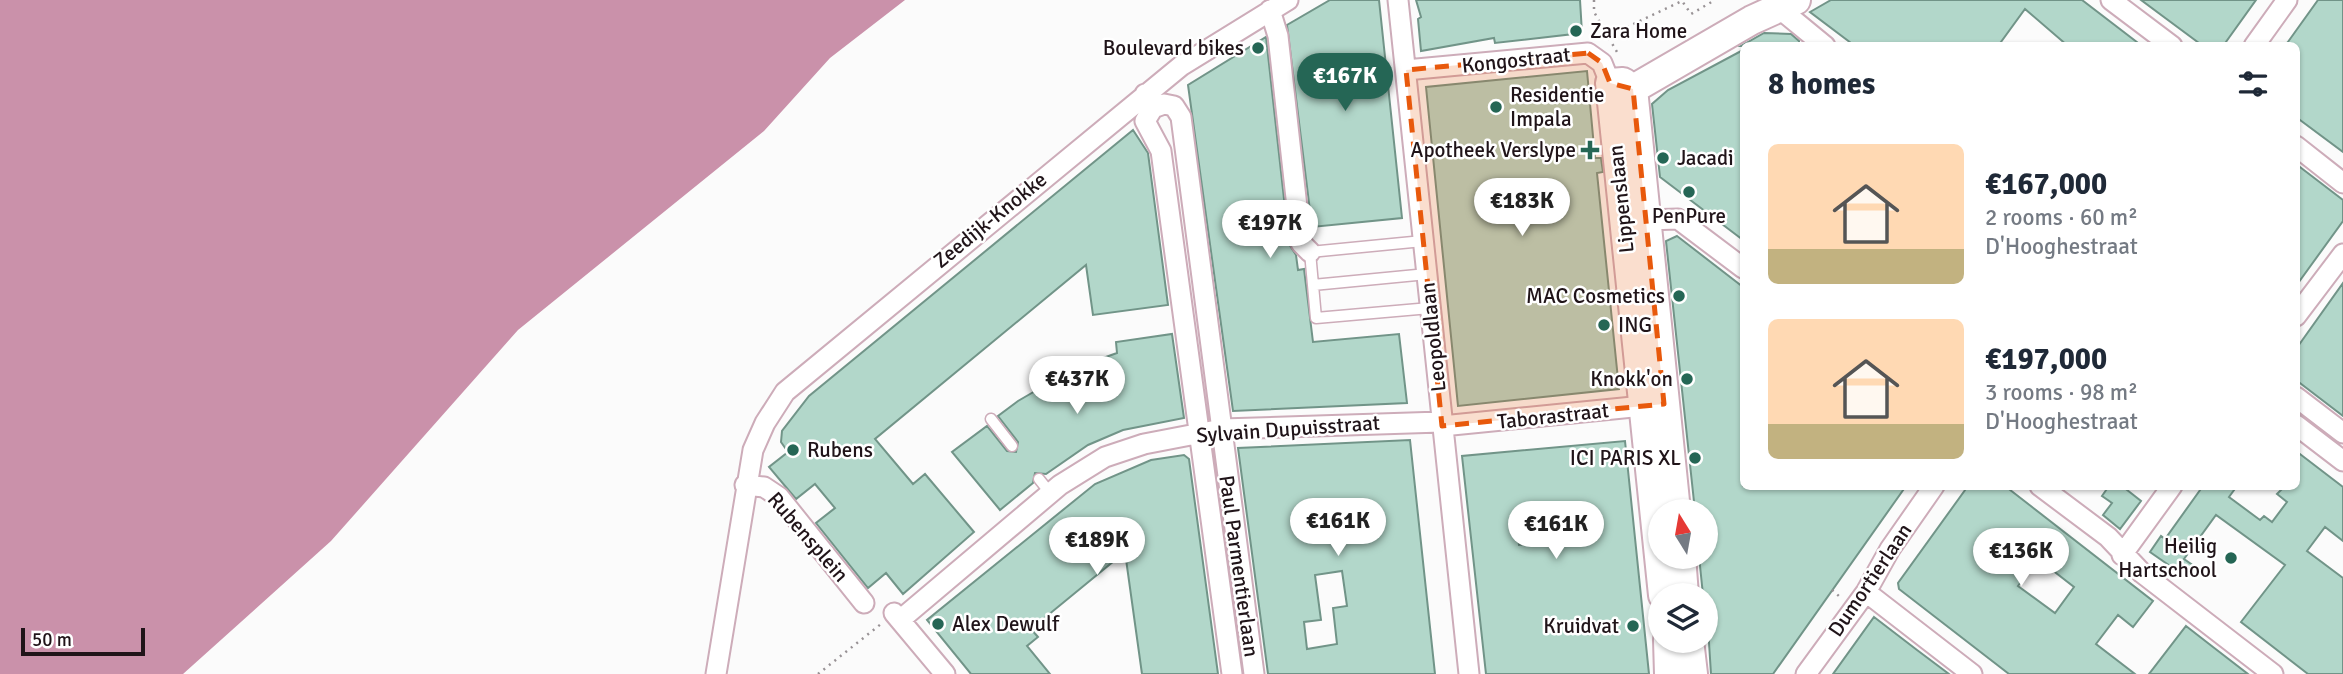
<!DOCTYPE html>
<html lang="en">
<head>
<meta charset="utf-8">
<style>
  :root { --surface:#fff; --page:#f6f6f7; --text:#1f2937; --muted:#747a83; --accent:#256655 }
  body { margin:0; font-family:Signika,sans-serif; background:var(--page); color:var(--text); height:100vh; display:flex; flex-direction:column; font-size:26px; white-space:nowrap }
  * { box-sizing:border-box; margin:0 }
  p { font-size:23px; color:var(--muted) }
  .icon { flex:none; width:38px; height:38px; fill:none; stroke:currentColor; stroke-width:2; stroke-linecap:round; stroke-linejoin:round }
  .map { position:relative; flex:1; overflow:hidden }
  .side { position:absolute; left:1740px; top:42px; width:560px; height:448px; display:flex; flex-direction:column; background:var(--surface); border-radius:10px; box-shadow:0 2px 5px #0004 }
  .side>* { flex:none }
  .needle { width:46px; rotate:349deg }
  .fabs { position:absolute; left:1648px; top:499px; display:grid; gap:14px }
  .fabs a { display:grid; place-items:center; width:70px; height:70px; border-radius:50%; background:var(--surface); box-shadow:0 2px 5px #0004; font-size:35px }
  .scale { position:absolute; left:21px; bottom:18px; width:124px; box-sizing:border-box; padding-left:7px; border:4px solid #201419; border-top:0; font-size:19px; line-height:24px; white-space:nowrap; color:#201419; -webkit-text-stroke:5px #fff; paint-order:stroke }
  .price { position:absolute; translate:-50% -60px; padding:0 16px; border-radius:24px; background:#fff; color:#222; font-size:23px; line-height:46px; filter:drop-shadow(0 2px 4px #0008) }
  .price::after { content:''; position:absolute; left:50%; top:42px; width:21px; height:16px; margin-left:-10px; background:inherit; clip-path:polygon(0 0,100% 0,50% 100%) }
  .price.selected { background:var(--accent); color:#fff }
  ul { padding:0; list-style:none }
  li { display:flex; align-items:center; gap:21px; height:175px; padding:0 28px }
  li span { display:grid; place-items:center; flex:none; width:196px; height:140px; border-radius:10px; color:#555 }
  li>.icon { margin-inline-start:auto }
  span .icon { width:84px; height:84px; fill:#fffc; stroke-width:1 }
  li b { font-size:30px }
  h2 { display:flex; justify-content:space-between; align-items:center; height:84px; padding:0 28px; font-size:30px }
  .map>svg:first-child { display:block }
  .water { fill:#ca91aa }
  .building { fill:#b2d7ca; stroke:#719488; stroke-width:2; fill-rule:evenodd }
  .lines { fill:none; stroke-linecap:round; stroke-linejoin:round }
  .lane-casing { stroke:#cdacb9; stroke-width:13 }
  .street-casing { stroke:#cdacb9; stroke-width:23 }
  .secondary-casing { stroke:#cdacb9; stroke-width:32 }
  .path { stroke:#989295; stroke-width:2.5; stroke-dasharray:2 5; stroke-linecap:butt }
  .lane { stroke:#fff; stroke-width:10 }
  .street { stroke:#fff; stroke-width:19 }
  .secondary { stroke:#fff; stroke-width:28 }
  .marked { fill:#e8590c; fill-opacity:0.2; stroke:#e8590c; stroke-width:5; stroke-dasharray:14 9; stroke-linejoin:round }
  .poi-dot { fill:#256655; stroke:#fff; stroke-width:2.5 }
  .labels { text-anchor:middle; stroke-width:5; stroke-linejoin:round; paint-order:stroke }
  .poi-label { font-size:21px; fill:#201419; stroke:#fff; text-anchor:end }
  .street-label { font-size:21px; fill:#201419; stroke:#fff }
</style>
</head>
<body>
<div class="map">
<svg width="2343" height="674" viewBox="0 0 2343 674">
  <rect width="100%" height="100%" fill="#fbfbfb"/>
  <path class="water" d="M 0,0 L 905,0 L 830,58 L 764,131 L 518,330 L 331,541 L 183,674 L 0,674 Z"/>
  <path class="building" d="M 1330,0 L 1379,0 L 1402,218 L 1312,227 L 1287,25 Z
    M 1416,0 L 1580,0 L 1582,33 L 1495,43 L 1494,38 L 1421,51 L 1418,19 L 1421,17 Z
    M 1831,0 L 2082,0 L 2142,46 L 2068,46 L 2025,9 L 1998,46 L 1855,46 L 1810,12 Z
    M 2141,0 L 2256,0 L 2223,46 L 2203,46 Z
    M 2318,0 L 2343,0 L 2343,152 L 2296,117 L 2296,46 L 2285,46 Z
    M 1764,33 L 1791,34 L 1799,41 L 1799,46 L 1741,46 Z
    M 1266,37 L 1289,244 L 1296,255 L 1298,270 L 1304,269 L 1313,342 L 1399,334 L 1407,403 L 1233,411 L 1188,85 Z
    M 1743,50 L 1743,240 L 1660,177 L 1652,104 L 1668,90 Z
    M 1587,71 L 1595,158 L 1601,158 L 1603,172 L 1597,173 L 1619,389 L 1458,406 L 1426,87 Z
    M 1133,130 L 1148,153 L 1168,305 L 1093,315 L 1086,265 L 875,439 L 913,484 L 925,474 L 974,532 L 903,594 L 886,573 L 868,588 L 816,523 L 835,508 L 815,484 L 796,499 L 769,467 L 788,452 L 781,442 L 782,431 L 809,396 Z
    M 2296,164 L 2343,200 L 2343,221 L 2296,286 Z
    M 1677,236 L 1743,287 L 1743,486 L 1906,486 L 1773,674 L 1711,674 L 1706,595 L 1703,595 L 1699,556 L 1706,556 L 1706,511 L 1695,511 L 1666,241 Z
    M 2343,283 L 2343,416 L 2296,380 L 2296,349 Z
    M 1172,334 L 1184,418 L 1123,430 L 1088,445 L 1046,474 L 1035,473 L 1033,483 L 1000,510 L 952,452 L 987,426 L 1007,451 L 1016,452 L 1018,442 L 998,416 L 1018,401 L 1075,368 L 1117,353 L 1116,342 Z
    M 1410,440 L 1435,674 L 1268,674 L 1238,448 ZM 1342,571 L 1347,606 L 1333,608 L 1337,644 L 1307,649 L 1304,622 L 1321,620 L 1315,575 Z
    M 1625,441 L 1649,674 L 1486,674 L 1462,456 ZM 1543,509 L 1544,514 L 1552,513 L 1554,541 L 1519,545 L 1515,512 Z
    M 2296,451 L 2343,487 L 2343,541 L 2325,527 L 2307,551 L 2343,578 L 2343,674 L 2308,674 L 2241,622 L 2285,565 L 2216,515 L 2184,559 L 2194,566 L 2186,577 L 2150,552 L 2161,536 L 2165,539 L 2203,486 L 2237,486 L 2229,497 L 2260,520 L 2264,516 L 2272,522 L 2287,502 L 2277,494 L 2285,486 L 2296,486 Z
    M 1184,455 L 1189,459 L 1218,674 L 1142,674 L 1125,552 L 1031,629 L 1038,637 L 1027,646 L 1050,674 L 971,674 L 927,620 L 1095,484 L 1151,460 Z
    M 1968,486 L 2005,486 L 2153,601 L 2133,627 L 2118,615 L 2096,644 L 2135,674 L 2009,674 L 1899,589 L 1898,583 ZM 2038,559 L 2074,587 L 2055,613 L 2018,586 Z
    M 2109,486 L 2122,486 L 2141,501 L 2120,529 L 2103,515 L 2112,503 L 2102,496 Z
    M 1874,617 L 1917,650 L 1949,674 L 1833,674 Z
    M 2186,626 L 2213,647 L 2248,674 L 2149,674 Z"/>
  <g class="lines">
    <g class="lane-casing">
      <path id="lane" d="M 1423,241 L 1310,252 L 1316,318 L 1430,308
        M 1313,285 L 1427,274
        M 991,419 L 1012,446
        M 1039,479 L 1051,494"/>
    </g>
    <g class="street-casing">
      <path id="street" d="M 1398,0 L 1469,674
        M 2111,0 L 2172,46
        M 1780,9 L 1825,46
        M 1270,10 L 1278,36 L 1301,243 L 1310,252
        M 2254,46 L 2287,0
        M 1406,70 L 1588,53 L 1602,63 L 1610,83
        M 1145,94 L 1153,108 L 1164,104 L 1174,106 L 1181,117 L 1254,674
        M 1153,108 L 1145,121 L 1161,151 L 1232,674
        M 2296,146 L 2343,183
        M 1647,220 L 1678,219 L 1743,268
        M 2296,316 L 2343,254
        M 2296,397 L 2343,433
        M 2296,425 L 2343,461
        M 1442,426 L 1653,405
        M 745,485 L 764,487 L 779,497 L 864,603
        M 2040,486 L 2108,537 L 2142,573 L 2273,674
        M 2122,555 L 2172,486
        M 1866,592 L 1972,674
        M 894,613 L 945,674
        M 900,620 L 1060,485 L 1105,457 L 1144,444 L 1222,429 L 1441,422
        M 716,674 L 753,450 L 765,423 L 785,392 L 1181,66 L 1288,0
        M 1806,674 L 1866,592 L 1890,549 L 1934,486"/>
    </g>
    <g class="secondary-casing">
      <path id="secondary" d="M 1633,89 L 1752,20 L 1796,0
        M 1681,556 L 1684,595
        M 1663,595 L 1610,83 L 1623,82 L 1633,89 L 1676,511
        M 1668,640 L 1669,674
        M 1689,640 L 1693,674"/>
    </g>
    <path class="path" d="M 1594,0 L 1594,12 L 1617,52
      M 1608,36 L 1682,1 L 1691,14 L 1715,0
      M 1832,590 L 1840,597
      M 818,674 L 881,624"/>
    <use href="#lane" class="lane"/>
    <use href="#street" class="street"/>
    <use href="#secondary" class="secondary"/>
  </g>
  <path class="marked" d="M 1588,53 L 1602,63 L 1610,83 L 1633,89 L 1664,404 L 1442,426 L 1406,70 Z"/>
  <g class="poi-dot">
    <circle cx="1576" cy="31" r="7"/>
    <circle cx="1258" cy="48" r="7"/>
    <circle cx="1496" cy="107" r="7"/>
    <path d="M1586.5 139.5h7v7h7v7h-7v7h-7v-7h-7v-7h7z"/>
    <circle cx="1663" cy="158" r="7"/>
    <circle cx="1689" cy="192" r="7"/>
    <circle cx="1679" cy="296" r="7"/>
    <circle cx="1604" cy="325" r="7"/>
    <circle cx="1687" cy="379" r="7"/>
    <circle cx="793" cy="450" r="7"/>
    <circle cx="1695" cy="458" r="7"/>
    <circle cx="2231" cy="558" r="7"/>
    <circle cx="938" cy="624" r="7"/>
    <circle cx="1633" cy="626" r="7"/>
  </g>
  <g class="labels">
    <g class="poi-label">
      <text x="1590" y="38" text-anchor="start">Zara Home</text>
      <text x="1244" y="55">Boulevard bikes</text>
      <text x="1510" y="102" text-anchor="start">Residentie<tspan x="1510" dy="24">Impala</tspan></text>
      <text x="1576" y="157">Apotheek Verslype</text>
      <text x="1677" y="165" text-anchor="start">Jacadi</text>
      <text x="1689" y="223" text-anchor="middle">PenPure</text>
      <text x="1665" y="303">MAC Cosmetics</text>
      <text x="1618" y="332" text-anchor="start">ING</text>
      <text x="1673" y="386">Knokk'on</text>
      <text x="807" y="457" text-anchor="start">Rubens</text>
      <text x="1681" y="465">ICI PARIS XL</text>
      <text x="2217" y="553">Heilig<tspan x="2217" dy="24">Hartschool</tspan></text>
      <text x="952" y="631" text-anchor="start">Alex Dewulf</text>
      <text x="1619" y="633">Kruidvat</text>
    </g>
    <g class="street-label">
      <text transform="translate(1516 60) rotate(-6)" y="7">Kongostraat</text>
      <text transform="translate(1621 199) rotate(-96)" y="7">Lippenslaan</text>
      <text transform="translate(990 220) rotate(-39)" y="7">Zeedijk-Knokke</text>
      <text transform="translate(1433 337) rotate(-96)" y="7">Leopoldlaan</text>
      <text transform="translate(1553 416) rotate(-6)" y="7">Taborastraat</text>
      <text transform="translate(1288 429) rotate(-4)" y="7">Sylvain Dupuisstraat</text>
      <text transform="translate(808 537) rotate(49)" y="7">Rubensplein</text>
      <text transform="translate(1239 566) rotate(82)" y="7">Paul Parmentierlaan</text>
      <text transform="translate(1870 580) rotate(-56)" y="7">Dumortierlaan</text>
    </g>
  </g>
</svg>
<div class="fabs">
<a><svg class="needle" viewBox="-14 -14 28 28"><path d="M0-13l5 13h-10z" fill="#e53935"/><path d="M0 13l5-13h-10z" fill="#747a83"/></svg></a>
<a><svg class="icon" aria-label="layers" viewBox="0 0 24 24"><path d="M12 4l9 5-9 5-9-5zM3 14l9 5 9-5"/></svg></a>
</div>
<div class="scale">50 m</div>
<b class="price selected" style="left:1345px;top:113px">€167K</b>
<b class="price" style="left:1522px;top:238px">€183K</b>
<b class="price" style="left:1270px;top:260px">€197K</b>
<b class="price" style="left:1077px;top:416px">€437K</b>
<b class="price" style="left:1338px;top:558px">€161K</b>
<b class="price" style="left:1556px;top:561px">€161K</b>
<b class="price" style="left:1097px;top:577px">€189K</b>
<b class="price" style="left:2021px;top:588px">€136K</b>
<section class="side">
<h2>8 homes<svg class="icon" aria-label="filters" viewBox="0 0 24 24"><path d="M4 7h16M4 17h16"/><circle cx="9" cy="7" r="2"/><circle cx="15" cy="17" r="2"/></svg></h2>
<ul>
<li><span style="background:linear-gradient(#ffd9b3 75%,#c2b280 0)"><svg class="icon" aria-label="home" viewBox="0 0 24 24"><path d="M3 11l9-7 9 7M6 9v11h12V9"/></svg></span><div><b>€167,000</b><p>2 rooms · 60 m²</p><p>D'Hooghestraat</p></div></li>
<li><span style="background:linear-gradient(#ffd9b3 75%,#c2b280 0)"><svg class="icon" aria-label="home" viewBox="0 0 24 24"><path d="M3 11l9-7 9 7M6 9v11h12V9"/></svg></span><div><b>€197,000</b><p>3 rooms · 98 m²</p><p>D'Hooghestraat</p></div></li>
</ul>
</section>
</div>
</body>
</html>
